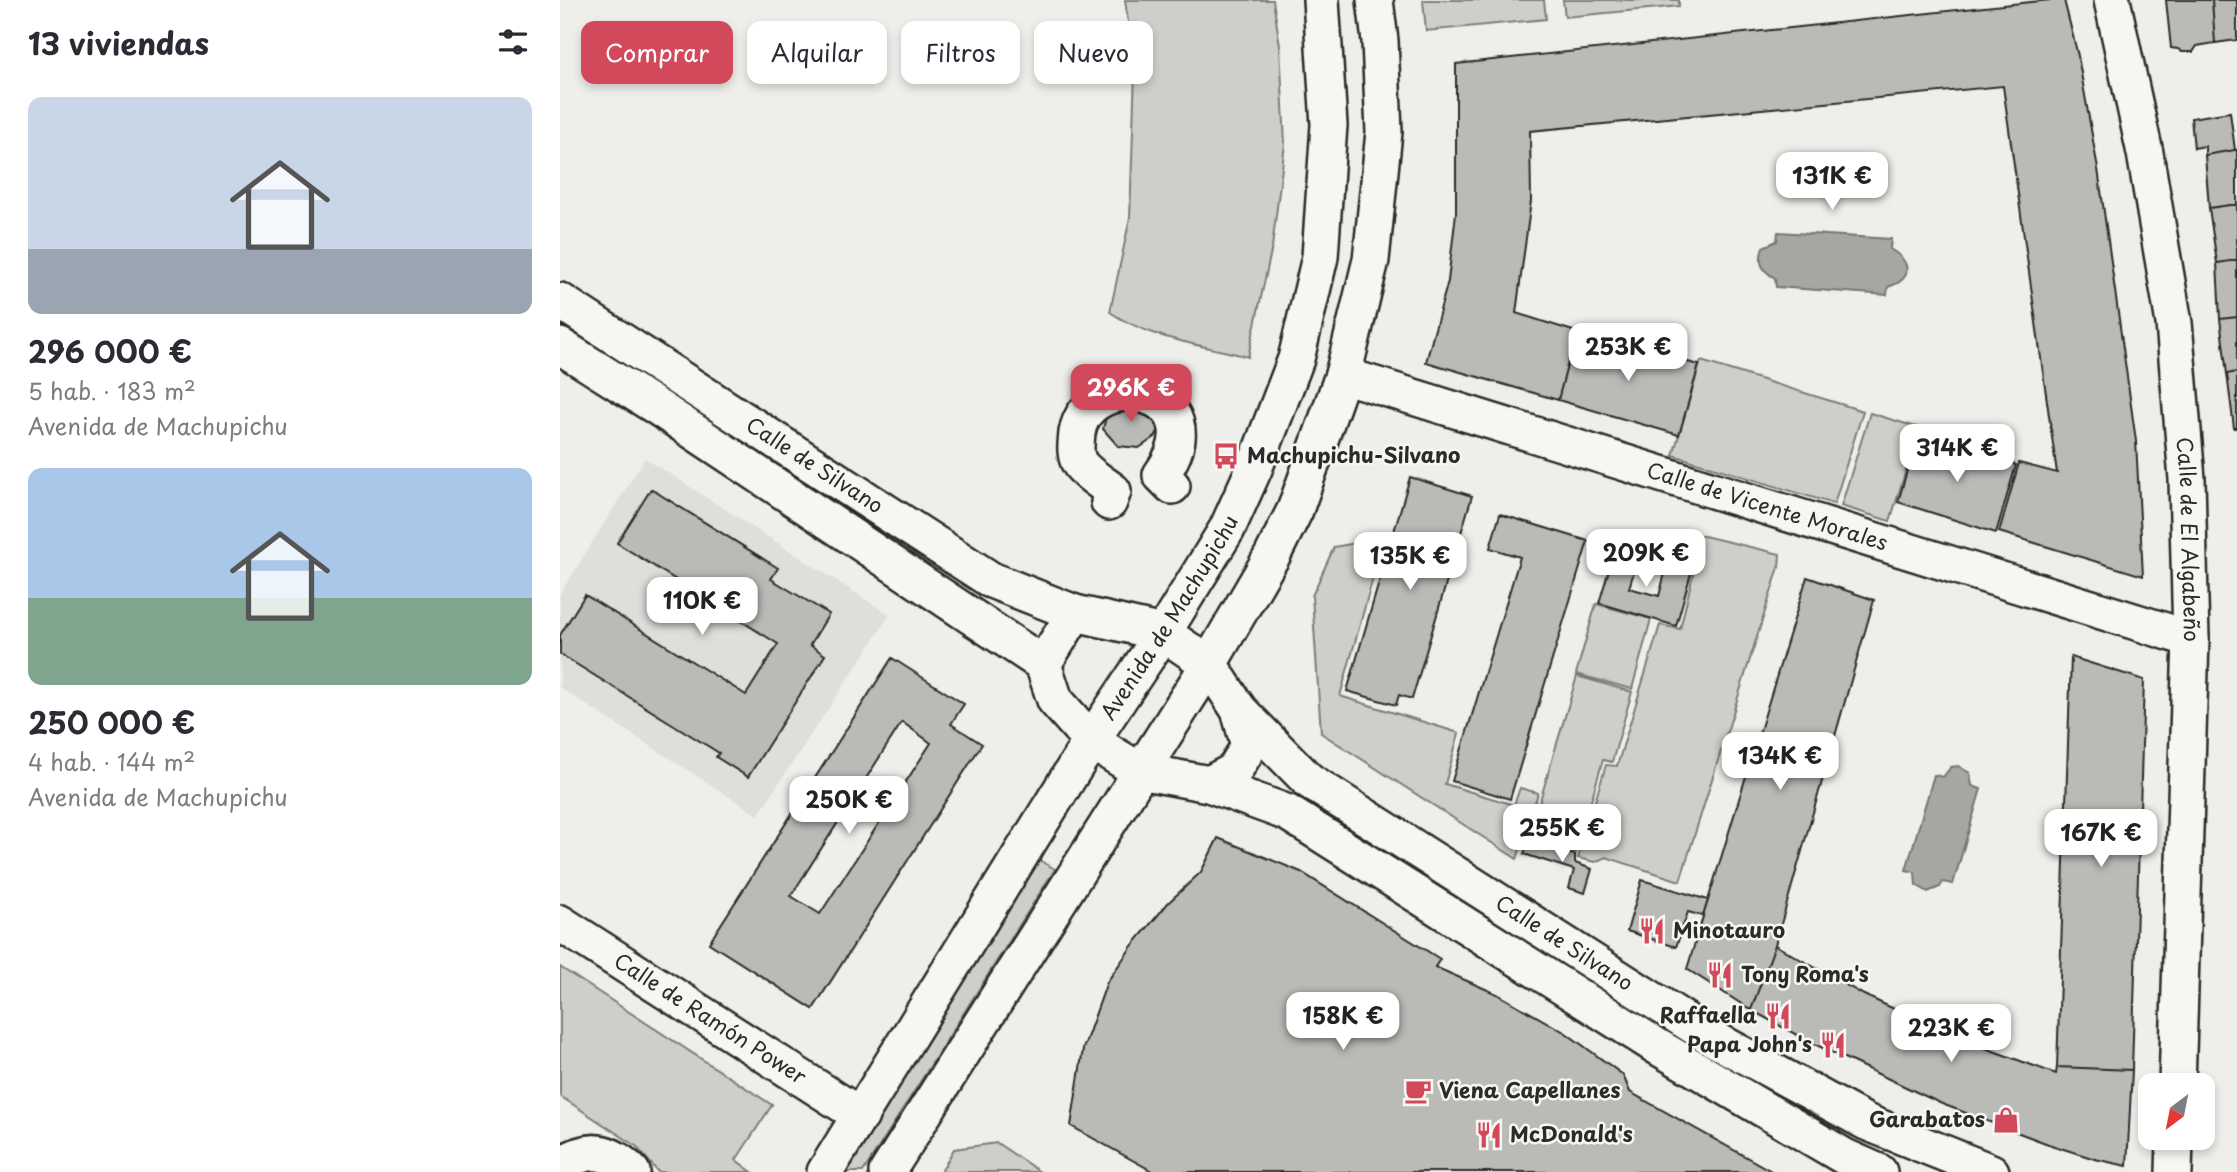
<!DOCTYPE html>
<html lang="es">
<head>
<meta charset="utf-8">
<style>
  :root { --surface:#fff; --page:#f2f2f3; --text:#2b2b33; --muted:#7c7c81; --accent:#d1495b }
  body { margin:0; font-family:"Playpen Sans",sans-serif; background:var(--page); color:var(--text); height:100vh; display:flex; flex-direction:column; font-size:26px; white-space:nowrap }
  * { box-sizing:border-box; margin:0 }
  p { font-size:23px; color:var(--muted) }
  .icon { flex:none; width:38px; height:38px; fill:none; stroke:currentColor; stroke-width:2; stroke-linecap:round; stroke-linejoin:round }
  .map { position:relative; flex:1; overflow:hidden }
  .drawer { display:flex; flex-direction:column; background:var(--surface); width:560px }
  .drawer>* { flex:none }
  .guide { position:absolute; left:21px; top:21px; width:665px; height:63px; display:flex; gap:14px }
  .needle { width:46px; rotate:212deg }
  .controls { position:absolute; left:1578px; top:1073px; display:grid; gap:14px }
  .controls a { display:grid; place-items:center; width:77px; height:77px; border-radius:14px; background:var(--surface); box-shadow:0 4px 10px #0003; font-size:35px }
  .price { position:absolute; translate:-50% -60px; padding:0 16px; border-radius:14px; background:#fff; color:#222; font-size:23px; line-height:46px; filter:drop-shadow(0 2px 4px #0008) }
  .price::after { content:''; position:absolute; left:50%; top:42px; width:21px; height:16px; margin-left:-10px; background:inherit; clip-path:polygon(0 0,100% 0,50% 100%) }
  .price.active { background:var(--accent); color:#fff }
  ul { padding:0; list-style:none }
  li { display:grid; align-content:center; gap:14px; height:371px; padding:0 28px }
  li span { display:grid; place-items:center; height:217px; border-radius:14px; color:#555 }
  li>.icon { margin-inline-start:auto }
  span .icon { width:126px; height:126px; fill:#fffc; stroke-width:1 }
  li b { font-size:30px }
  h2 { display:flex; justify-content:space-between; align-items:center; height:84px; padding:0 28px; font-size:30px }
  .chip { padding:0 24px; border-radius:14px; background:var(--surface); box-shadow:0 4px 10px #0003; font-size:24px; line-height:63px }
  .chip.active { background:var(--accent); color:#fff }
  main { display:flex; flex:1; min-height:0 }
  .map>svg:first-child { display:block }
  .built { fill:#dededb }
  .green { fill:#cececa; stroke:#7c7c7a; stroke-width:2 }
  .water { fill:#a6a6a3; stroke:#757573; stroke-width:2 }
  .building { fill:#babab7; stroke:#2b2b2b; stroke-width:2; fill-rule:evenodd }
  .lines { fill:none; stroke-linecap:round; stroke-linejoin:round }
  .minor-casing { stroke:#2b2b2b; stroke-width:40 }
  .minor { stroke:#f6f6f2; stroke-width:35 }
  .labels { text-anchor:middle; stroke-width:5; stroke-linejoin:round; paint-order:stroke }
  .poi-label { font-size:21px; font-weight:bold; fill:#2b2b2b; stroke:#f6f6f2; text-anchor:start }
  .street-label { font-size:21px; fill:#2b2b2b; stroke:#f6f6f2 }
</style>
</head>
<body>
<main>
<section class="drawer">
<h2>13 viviendas<svg class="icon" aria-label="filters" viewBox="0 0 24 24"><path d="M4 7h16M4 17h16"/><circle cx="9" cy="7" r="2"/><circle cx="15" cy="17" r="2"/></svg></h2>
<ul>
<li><span style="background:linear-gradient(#c9d6e8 70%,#9aa5b1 0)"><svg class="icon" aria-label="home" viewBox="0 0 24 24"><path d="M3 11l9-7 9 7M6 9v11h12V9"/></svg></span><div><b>296 000 €</b><p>5 hab. · 183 m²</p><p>Avenida de Machupichu</p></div></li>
<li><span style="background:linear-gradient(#a9c7e8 60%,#7fa58c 0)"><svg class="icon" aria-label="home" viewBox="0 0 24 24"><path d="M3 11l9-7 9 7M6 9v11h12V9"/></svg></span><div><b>250 000 €</b><p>4 hab. · 144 m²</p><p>Avenida de Machupichu</p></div></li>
</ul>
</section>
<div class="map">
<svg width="1677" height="1172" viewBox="0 0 1677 1172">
  <rect width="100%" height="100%" fill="#eeeeea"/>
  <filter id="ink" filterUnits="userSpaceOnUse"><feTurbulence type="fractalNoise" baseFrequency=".0143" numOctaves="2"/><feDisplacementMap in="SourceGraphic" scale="14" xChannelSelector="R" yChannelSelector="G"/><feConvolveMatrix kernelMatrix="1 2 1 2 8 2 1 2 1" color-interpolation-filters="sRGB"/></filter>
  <g filter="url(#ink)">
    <path class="built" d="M 85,458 L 330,615 L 198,815 L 0,688 L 0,594 Z"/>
    <path class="green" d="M 565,0 L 713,0 L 720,46 L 725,144 L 712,247 L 688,357 C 643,345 589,339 550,312 L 570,218 L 575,71 Z
      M 863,0 L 984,0 L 986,19 L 866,31 Z
      M 1003,0 L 1119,0 L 1119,6 L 1005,17 Z
      M 1141,361 L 1303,411 L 1274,504 L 1113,455 Z
      M 1310,413 L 1359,428 L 1330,521 L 1281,506 Z
      M 1127,532 L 1220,554 L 1219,567 L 1120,881 L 1046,857 L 1035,862 L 1018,858 L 1046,765 L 1057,766 L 1100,625 L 1120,629 L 1136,562 L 1112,554 Z
      M 824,538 L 780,696 L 899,733 L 885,784 L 954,805 L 960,788 L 978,793 L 957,859 L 761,733 L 752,596 L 774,547 Z
      M 1036,604 L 1091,619 L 1072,689 L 1016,674 Z
      M 1017,676 L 1072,692 L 1052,762 L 1043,760 L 1015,855 L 968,841 Z
      M 479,860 L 495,869 L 303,1172 L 284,1172 Z
      M 0,967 L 212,1105 L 176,1160 L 192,1172 L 98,1172 L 76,1146 L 0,1096 Z
      M 437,1143 L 480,1172 L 381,1172 L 394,1149 Z"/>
    <path class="water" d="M 1218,232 L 1331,239 L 1330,249 C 1351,261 1354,279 1328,287 L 1327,295 L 1216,287 L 1215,278 C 1201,270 1198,262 1203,247 L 1217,241 Z
      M 1398,766 L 1410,773 L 1412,786 L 1421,789 L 1393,884 L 1383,882 L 1380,887 L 1368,892 L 1356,885 L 1355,872 L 1346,870 L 1374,775 L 1383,777 L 1391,767 Z"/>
    <path class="building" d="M 1490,0 L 1504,0 L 1518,56 L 1538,169 L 1576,441 L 1583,576 L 1439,532 L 1459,463 L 1497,473 L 1443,86 L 970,131 L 971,201 L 956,313 L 1016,332 L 998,400 L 866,362 L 888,281 L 896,213 L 896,64 Z
      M 1606,0 L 1652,0 L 1655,43 L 1637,46 L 1633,52 L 1622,52 L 1618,49 L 1611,48 Z
      M 1652,0 L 1677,0 L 1677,40 L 1655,43 Z
      M 1670,112 L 1675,150 L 1645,155 L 1645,146 L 1634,148 L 1631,118 Z
      M 1675,150 L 1677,150 L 1677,204 L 1649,208 L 1645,155 Z
      M 1677,204 L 1677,260 L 1657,263 L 1649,208 Z
      M 1677,260 L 1677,317 L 1660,319 L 1657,263 Z
      M 1677,317 L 1677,372 L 1667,374 L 1660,319 Z
      M 1016,332 L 1139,365 L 1119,435 L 998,400 Z
      M 1677,372 L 1677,428 L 1674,428 L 1667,374 Z
      M 550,401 L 595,405 L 600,428 L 595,437 L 579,448 L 558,446 L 543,429 Z
      M 1357,436 L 1456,465 L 1436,533 L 1338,502 Z
      M 850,477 L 912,496 L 852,699 L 839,695 L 836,705 L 787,691 Z
      M 91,489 L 218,568 L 211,579 L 269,614 L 250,645 L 265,655 L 188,777 L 156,757 L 159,753 L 0,654 L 0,635 L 25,595 L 186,695 L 218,644 L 57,543 Z
      M 940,514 L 1028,541 L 950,799 L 892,781 L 960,557 L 930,548 Z
      M 1056,546 L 1080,552 L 1069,588 L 1099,596 L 1109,558 L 1133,566 L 1116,626 L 1039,603 Z
      M 1247,577 L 1314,600 L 1215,945 L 1191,1010 L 1127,969 Z
      M 1511,657 L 1584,680 L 1572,1070 L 1497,1067 Z
      M 332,658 L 404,704 L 391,724 L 422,744 L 253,1009 L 149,943 ZM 342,722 L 371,743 L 260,914 L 231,896 Z
      M 658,838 L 741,872 L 880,959 L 875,967 L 937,994 L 1006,1033 L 1063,1075 L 1070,1092 L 1213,1172 L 594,1172 L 511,1126 L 523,1049 L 547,982 L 572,946 L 608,903 L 641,872 Z
      M 968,841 L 1015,855 L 1015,863 L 1032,869 L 1025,893 L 1009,888 L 1014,870 L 964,854 Z
      M 1082,880 L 1148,900 L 1143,916 L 1128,912 L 1116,947 L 1067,931 Z
      M 1215,945 L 1304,995 L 1390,1035 L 1496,1074 L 1497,1067 L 1572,1070 L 1567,1166 L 1535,1159 L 1491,1145 L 1382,1104 L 1248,1041 L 1191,1010 Z"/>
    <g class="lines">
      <g class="minor-casing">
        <g id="minor">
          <path id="s1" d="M 1552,0 L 1585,153 L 1614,323 L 1627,479 L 1631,639 L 1617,1085"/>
          <path id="s2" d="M 0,301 L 431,580 L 515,613 L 603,633 L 649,664 L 679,710 L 689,746 L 674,771 L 649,784"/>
          <path d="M 0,346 L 97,407 L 483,664"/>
          <path id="s3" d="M 783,375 L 1631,639"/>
          <path d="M 549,502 L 553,491 C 544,484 527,474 520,464 C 514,455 516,443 517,433 C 528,364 663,389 601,475 L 612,486"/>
          <path d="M 483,664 L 495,700 L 531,741 L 580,771 L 649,784 L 728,813 L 1098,1047 L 1285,1157 L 1319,1172"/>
          <path d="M 483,664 L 515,613"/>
          <path id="s4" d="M 679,710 L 748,780 L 1154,1039 L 1306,1122 L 1431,1172"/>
          <path id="s5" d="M 0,923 L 301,1116"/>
          <path d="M 0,1166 C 27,1146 49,1149 72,1172"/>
          <path id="s6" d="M 265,1172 L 531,741 L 603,633 L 667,529 L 694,469 L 736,359 L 760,257 L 769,125 L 761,0"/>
          <path d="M 327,1172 L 649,664 L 712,556 L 735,510 L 783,375 L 811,260 L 824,132 L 820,41 L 815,0"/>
          <path d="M 1614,1172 L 1615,1138"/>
        </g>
      </g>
      <use href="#minor" class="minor"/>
    </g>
  </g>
  <defs>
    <g id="bus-bare" transform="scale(2.1)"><path d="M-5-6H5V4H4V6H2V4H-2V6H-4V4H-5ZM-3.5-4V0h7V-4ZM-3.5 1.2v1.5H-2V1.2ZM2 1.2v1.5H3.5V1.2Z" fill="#d1495b" stroke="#f6f6f2" stroke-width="2.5" paint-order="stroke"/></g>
    <g id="restaurant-bare" transform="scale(2.1)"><path d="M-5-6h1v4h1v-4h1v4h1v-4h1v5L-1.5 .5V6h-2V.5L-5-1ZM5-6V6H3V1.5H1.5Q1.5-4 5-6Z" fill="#d1495b" stroke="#f6f6f2" stroke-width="2.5" paint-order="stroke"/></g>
    <g id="cafe-bare" transform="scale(2.1)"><path d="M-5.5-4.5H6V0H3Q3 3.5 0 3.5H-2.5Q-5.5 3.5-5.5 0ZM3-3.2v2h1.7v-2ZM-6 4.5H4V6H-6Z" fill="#d1495b" stroke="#f6f6f2" stroke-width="2.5" paint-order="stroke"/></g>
    <g id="shop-bare" transform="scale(2.1)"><path d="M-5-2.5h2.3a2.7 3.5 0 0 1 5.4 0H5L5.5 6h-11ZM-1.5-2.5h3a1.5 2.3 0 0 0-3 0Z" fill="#d1495b" stroke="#f6f6f2" stroke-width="2.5" paint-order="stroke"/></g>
  </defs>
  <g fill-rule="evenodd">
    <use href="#bus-bare" x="666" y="456"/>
    <use href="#restaurant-bare" x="1092" y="931"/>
    <use href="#restaurant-bare" x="1160" y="975"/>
    <use href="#restaurant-bare" x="1218" y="1016"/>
    <use href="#restaurant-bare" x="1273" y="1045"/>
    <use href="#cafe-bare" x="858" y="1091"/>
    <use href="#shop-bare" x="1446" y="1120"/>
    <use href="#restaurant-bare" x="929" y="1135"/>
  </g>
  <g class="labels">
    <g class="poi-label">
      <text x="687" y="463">Machupichu-Silvano</text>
      <text x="1113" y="938">Minotauro</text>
      <text x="1181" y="982">Tony Roma's</text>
      <text x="1197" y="1023" text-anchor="end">Raffaella</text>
      <text x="1252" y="1052" text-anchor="end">Papa John's</text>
      <text x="879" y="1098">Viena Capellanes</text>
      <text x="1425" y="1127" text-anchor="end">Garabatos</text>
      <text x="950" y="1142">McDonald's</text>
    </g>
    <g class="street-label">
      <text dy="7" stroke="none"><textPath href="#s2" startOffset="303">Calle de Silvano</textPath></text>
      <text dy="7" stroke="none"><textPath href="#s3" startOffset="444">Calle de Vicente Morales</textPath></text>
      <text dy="7" stroke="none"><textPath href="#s1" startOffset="546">Calle de El Algabeño</textPath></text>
      <text dy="7" stroke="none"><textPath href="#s6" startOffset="653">Avenida de Machupichu</textPath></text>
      <text dy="7" stroke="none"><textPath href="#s4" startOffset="402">Calle de Silvano</textPath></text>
      <text dy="7" stroke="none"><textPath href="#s5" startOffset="178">Calle de Ramón Power</textPath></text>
    </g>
  </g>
</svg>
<div class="controls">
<a><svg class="needle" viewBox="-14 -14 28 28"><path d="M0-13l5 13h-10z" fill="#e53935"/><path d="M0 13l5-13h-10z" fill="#7c7c81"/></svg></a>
</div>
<b class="price" style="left:1272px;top:212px">131K €</b>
<b class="price" style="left:1068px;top:383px">253K €</b>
<b class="price active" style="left:571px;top:424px">296K €</b>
<b class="price" style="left:1397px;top:484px">314K €</b>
<b class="price" style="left:1086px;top:589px">209K €</b>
<b class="price" style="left:850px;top:592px">135K €</b>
<b class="price" style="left:142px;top:637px">110K €</b>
<b class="price" style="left:1220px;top:792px">134K €</b>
<b class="price" style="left:289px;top:836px">250K €</b>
<b class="price" style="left:1002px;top:864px">255K €</b>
<b class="price" style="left:1541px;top:869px">167K €</b>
<b class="price" style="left:783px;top:1052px">158K €</b>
<b class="price" style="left:1391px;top:1064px">223K €</b>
<div class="guide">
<a class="chip active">Comprar</a>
<a class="chip">Alquilar</a>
<a class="chip">Filtros</a>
<a class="chip">Nuevo</a>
</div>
</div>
</main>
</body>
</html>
